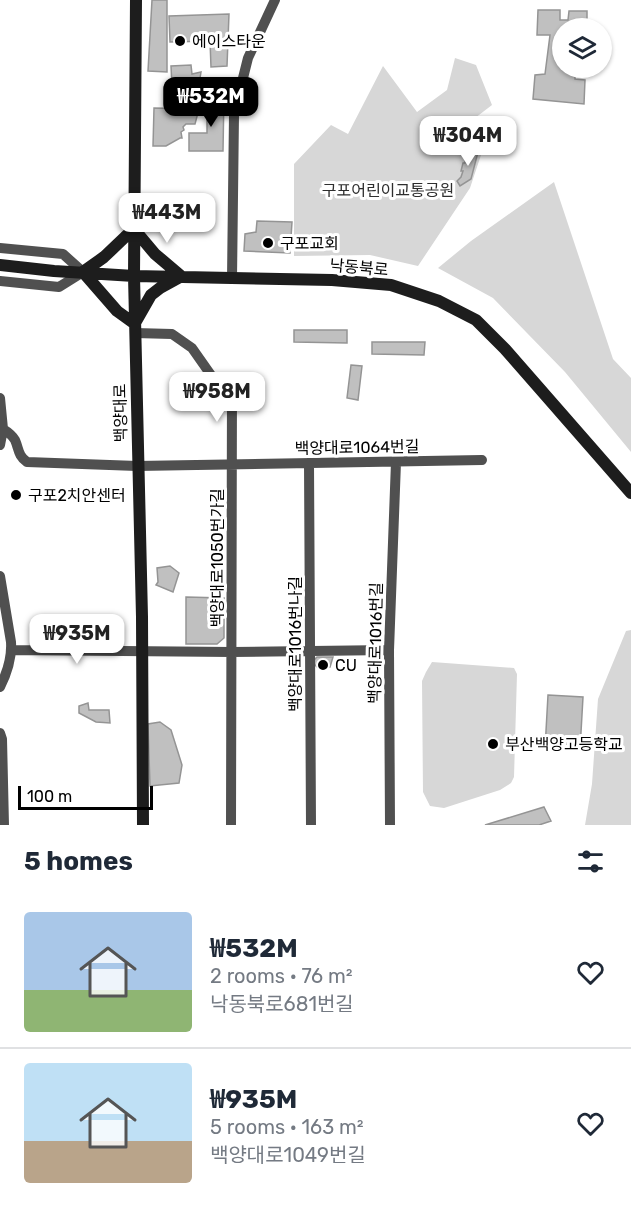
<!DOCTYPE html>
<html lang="en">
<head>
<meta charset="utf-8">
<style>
  :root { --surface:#fff; --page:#f2f2f3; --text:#1f2937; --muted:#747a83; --line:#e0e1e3; --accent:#000 }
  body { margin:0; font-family:Rubik,"Noto Sans KR",sans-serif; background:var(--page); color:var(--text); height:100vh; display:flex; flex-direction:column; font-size:22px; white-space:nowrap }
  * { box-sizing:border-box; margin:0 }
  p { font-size:20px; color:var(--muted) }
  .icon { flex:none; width:33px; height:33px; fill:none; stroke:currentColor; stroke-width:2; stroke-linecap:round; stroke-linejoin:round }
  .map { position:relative; height:825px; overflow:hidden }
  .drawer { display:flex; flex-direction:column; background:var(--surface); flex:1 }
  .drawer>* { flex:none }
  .tools { position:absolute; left:552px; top:18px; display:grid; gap:12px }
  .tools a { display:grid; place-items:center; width:60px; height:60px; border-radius:50%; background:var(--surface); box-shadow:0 2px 4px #0004; font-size:30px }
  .scale { position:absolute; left:18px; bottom:15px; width:135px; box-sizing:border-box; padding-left:6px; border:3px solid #000; border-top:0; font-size:16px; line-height:21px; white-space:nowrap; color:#000; -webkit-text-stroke:4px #fff; paint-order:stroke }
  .price { position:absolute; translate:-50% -51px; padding:0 14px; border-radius:12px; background:#fff; color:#222; font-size:20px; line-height:39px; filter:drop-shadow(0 2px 3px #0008) }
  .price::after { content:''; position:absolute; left:50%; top:36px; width:18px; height:14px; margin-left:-9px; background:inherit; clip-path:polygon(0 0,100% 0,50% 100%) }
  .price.selected { background:var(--accent); color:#fff }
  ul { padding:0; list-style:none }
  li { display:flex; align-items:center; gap:18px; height:150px; padding:0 24px }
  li+li { border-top:2px solid var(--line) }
  li span { display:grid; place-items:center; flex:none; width:168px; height:120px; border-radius:6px; color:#555 }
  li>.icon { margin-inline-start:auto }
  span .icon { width:72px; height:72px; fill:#fffc; stroke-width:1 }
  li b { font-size:26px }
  h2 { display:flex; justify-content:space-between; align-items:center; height:72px; padding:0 24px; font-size:26px }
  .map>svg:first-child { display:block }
  .green { fill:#d7d7d7 }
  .building { fill:#c0c0c0; stroke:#949494; stroke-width:1.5 }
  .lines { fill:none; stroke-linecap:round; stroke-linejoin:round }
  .street { stroke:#505050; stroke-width:10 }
  .secondary { stroke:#1d1d1d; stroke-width:12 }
  .poi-dot { fill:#000; stroke:#fff; stroke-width:2 }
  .labels { text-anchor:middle; stroke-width:6; stroke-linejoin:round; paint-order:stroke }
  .poi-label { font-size:16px; fill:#000; stroke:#fff; text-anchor:start }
  .park-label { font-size:16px; fill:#2e2e2e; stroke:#fff }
  .street-label { font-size:16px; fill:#000; stroke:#fff }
</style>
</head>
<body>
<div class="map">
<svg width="631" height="825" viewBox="0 0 631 825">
  <rect width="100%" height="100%" fill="#fff"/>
  <path class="green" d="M 455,58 L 476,65 L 492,105 L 475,118 L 486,140 L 470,188 L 418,266 L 370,255 L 294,256 L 294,164 L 331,125 L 348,134 L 383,66 L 417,112 L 447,90 Z
    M 554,182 L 613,359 L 631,378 L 631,452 L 565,372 L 493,298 L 438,268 L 471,241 Z
    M 631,630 L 631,825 L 585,825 L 592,784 L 598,699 L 626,631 Z
    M 432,662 L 514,668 L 517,674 L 514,777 L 511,783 L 500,790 L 444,808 L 430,806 L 423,792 L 422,681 L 426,672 Z"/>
  <path class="building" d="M 152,0 L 167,0 L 167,72 L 148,71 Z
    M 538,10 L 560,10 L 560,20 L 568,20 L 569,11 L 587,11 L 587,28 L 562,28 L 562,68 L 576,68 L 575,79 L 585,80 L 584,104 L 533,99 L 535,75 L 545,74 L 550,35 L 537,35 Z
    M 229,14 L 227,66 L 211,67 L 210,41 L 170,42 L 169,16 Z
    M 191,65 L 192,74 L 201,72 L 199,84 L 172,86 L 171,66 Z
    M 224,94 L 223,151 L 189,151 L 189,133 L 207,133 L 207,95 Z
    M 154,108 L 199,109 L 195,124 L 186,124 L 183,127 L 184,130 L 181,132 L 182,138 L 180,138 L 166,146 L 153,146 Z
    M 467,150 L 478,152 L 471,179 L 460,186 L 457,181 L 461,177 L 463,171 L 461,171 L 463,163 L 465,163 Z
    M 257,221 L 292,222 L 290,253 L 244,251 L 245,234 L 256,232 Z
    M 294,330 L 347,330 L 347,343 L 294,342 Z
    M 372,342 L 425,342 L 424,355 L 372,354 Z
    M 351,365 L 362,366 L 358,400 L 347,398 Z
    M 170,566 L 179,573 L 173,592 L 156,585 L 158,582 L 157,568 Z
    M 186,597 L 224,598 L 224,638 L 217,644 L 186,644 Z
    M 317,657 L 333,657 L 330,667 L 319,669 L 312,662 Z
    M 548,695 L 583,697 L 580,750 L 545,749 Z
    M 88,703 L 89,710 L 109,710 L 110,723 L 96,722 L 79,713 L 79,706 Z
    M 160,722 L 171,730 L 182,765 L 179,783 L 150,786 L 148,724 Z
    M 544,807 L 551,821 L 539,825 L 485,825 Z"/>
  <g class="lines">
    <path class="street" d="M 0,248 L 63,254 L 83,272 L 59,287 L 0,281
      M 232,279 L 234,114 L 248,58 L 275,0
      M 135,333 L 172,334 L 192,348 L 218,385 L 232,383 L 231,825
      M 0,398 L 3,429 L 0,445
      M 3,429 C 8,432 12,435 15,440 C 19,449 18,456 27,462 L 137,466 L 482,460
      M 309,463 L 311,825
      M 0,576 L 11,642 C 12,658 7,673 0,687
      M 11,650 L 232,652 L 389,650
      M 0,733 L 2,739 L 4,825
      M 390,825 L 389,650 L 396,462"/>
    <path class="secondary" d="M 136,0 L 134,276 L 142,617 L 143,825
      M 134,229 L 155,254 L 181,276
      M 0,265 L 54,271 L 134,276 L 332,280 L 391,285 L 439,301 L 476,320 L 505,349 L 631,493
      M 83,272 L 117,311 L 135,324
      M 83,272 L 104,257 L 125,237 L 134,229
      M 135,323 L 151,295 L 160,288 L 180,277"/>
  </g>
  <g class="poi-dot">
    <circle cx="180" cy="41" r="6"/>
    <circle cx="268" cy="243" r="6"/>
    <circle cx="16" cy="495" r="6"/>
    <circle cx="323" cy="665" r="6"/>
    <circle cx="493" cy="744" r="6"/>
  </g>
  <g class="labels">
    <g class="poi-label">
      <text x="192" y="47">에이스타운</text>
      <text x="280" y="249">구포교회</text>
      <text x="28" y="501">구포2치안센터</text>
      <text x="335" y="671">CU</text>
      <text x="505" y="750">부산백양고등학교</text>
    </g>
    <g class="park-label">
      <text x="388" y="196">구포어린이교통공원</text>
    </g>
    <g class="street-label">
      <text transform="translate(359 267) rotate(5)" y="6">낙동북로</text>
      <text transform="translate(120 413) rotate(-91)" y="6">백양대로</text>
      <text transform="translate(357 447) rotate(-1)" y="6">백양대로1064번길</text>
      <text transform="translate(217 558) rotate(-90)" y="6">백양대로1050번가길</text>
      <text transform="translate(375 643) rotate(-89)" y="6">백양대로1016번길</text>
      <text transform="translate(295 644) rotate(-90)" y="6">백양대로1016번나길</text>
    </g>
  </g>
</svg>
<div class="tools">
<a><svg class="icon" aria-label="layers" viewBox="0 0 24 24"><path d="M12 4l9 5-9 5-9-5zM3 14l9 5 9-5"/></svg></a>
</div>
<div class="scale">100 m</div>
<b class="price selected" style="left:211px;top:128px">₩532M</b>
<b class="price" style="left:468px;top:167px">₩304M</b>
<b class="price" style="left:167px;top:244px">₩443M</b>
<b class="price" style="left:217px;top:423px">₩958M</b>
<b class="price" style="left:77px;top:665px">₩935M</b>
</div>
<section class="drawer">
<h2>5 homes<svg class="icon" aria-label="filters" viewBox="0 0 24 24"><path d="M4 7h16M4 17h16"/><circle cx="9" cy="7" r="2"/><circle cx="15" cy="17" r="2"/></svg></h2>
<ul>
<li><span style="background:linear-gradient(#a9c7e8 65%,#8fb573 0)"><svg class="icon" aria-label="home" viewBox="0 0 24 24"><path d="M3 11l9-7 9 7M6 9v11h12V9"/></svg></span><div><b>₩532M</b><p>2 rooms · 76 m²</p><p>낙동북로681번길</p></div><svg class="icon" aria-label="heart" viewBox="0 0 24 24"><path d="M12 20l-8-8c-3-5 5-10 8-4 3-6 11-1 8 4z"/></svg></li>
<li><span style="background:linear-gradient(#bfe0f5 65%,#b9a48a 0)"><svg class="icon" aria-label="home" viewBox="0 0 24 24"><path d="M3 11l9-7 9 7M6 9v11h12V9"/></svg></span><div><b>₩935M</b><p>5 rooms · 163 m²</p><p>백양대로1049번길</p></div><svg class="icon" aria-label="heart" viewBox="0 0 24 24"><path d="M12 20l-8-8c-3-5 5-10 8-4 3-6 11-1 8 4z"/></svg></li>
</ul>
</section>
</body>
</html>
